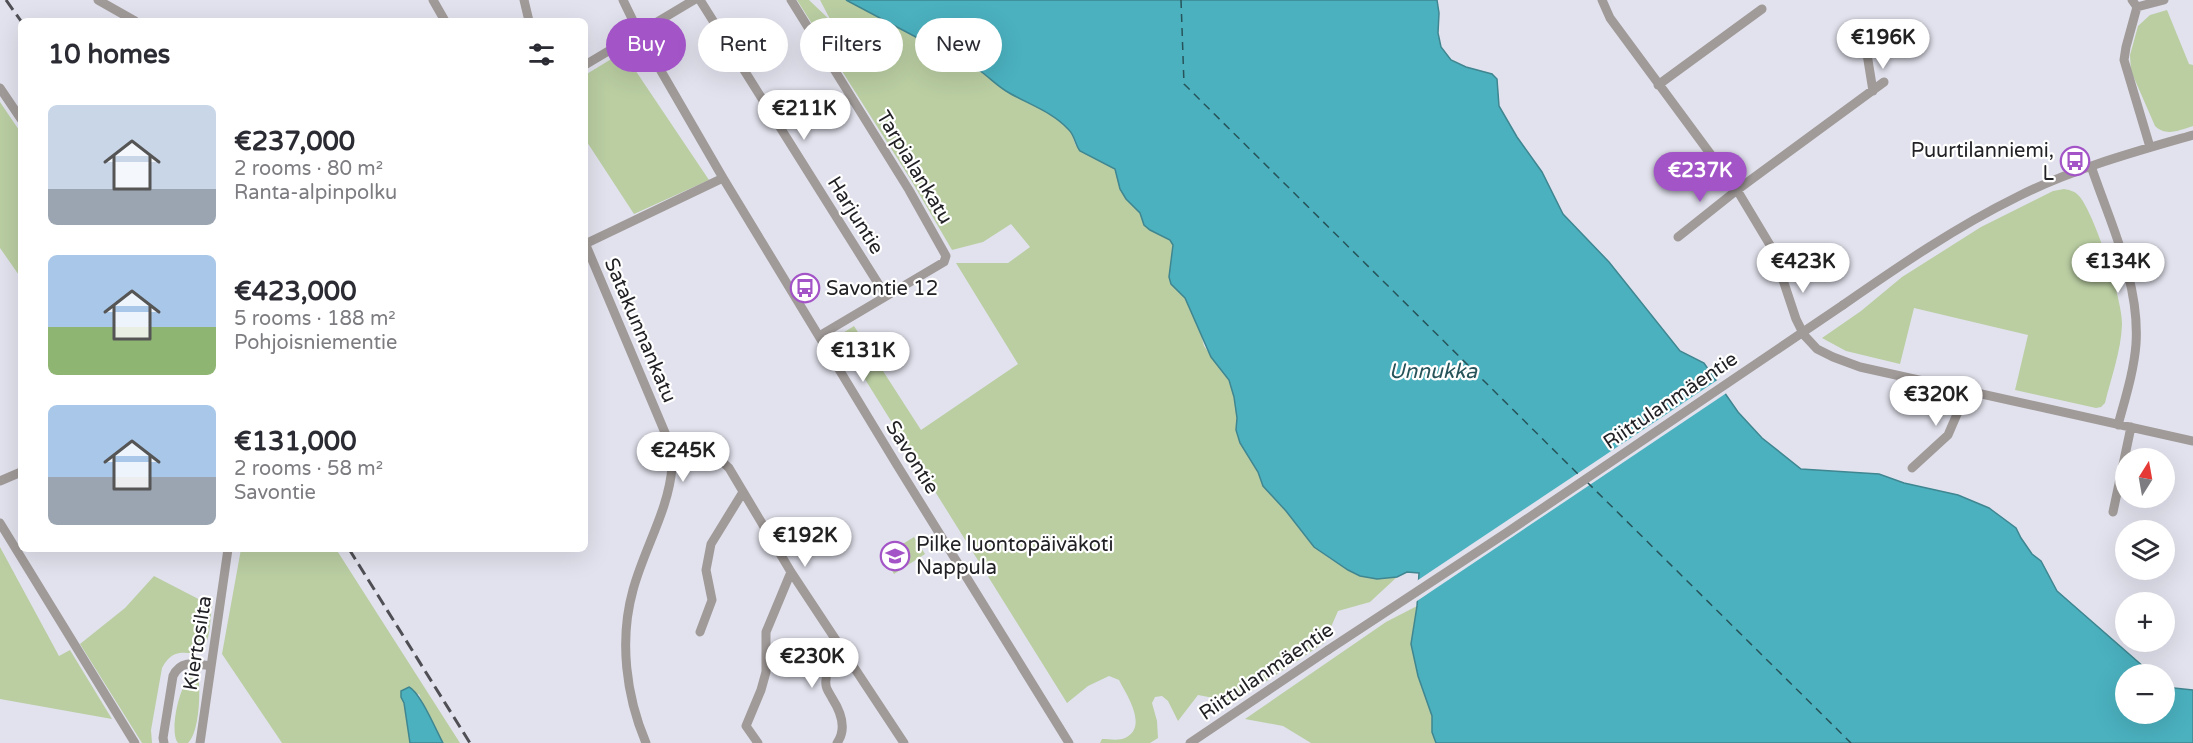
<!DOCTYPE html>
<html lang="en">
<head>
<meta charset="utf-8">
<style>
  :root { --surface:#fff; --page:#f7f7f7; --text:#2b2b33; --muted:#7c7c81; --accent:#a355c7 }
  body { margin:0; font-family:"Varela Round",sans-serif; background:var(--page); color:var(--text); height:100vh; display:flex; flex-direction:column; font-size:22px; white-space:nowrap }
  * { box-sizing:border-box; margin:0 }
  p { font-size:20px; color:var(--muted) }
  .icon { flex:none; width:33px; height:33px; fill:none; stroke:currentColor; stroke-width:2; stroke-linecap:round; stroke-linejoin:round }
  .map { position:relative; flex:1; overflow:hidden }
  .drawer { position:absolute; left:18px; top:18px; width:570px; height:534px; display:flex; flex-direction:column; background:var(--surface); border-radius:9px; box-shadow:0 6px 24px #0002 }
  .drawer>* { flex:none }
  .top-card { position:absolute; left:606px; top:18px; width:570px; height:54px; display:flex; gap:12px }
  .needle { width:39px; rotate:11deg }
  .tools { position:absolute; left:2115px; top:448px; display:grid; gap:12px }
  .tools a { display:grid; place-items:center; width:60px; height:60px; border-radius:50%; background:var(--surface); box-shadow:0 6px 24px #0002; font-size:30px }
  .price { position:absolute; translate:-50% -51px; padding:0 14px; border-radius:21px; background:#fff; color:#222; font-size:20px; line-height:39px; filter:drop-shadow(0 2px 3px #0008) }
  .price::after { content:''; position:absolute; left:50%; top:36px; width:18px; height:14px; margin-left:-9px; background:inherit; clip-path:polygon(0 0,100% 0,50% 100%) }
  .price.active { background:var(--accent); color:#fff }
  ul { padding:0; list-style:none }
  li { display:flex; align-items:center; gap:18px; height:150px; padding:0 30px }
  li span { display:grid; place-items:center; flex:none; width:168px; height:120px; border-radius:9px; color:#555 }
  li>.icon { margin-inline-start:auto }
  span .icon { width:72px; height:72px; fill:#fffc; stroke-width:1 }
  li b { font-size:26px }
  h2 { display:flex; justify-content:space-between; align-items:center; height:72px; padding:0 30px; font-size:26px }
  .chip { padding:0 21px; border-radius:27px; background:var(--surface); box-shadow:0 6px 24px #0002; font-size:21px; line-height:54px }
  .chip.active { background:var(--accent); color:#fff }
  .map>svg:first-child { display:block }
  .green { fill:#bacea2 }
  .water { fill:#4bb1bf; stroke:#3f8691; stroke-width:1.5 }
  .pier { fill:#e2e2ee }
  .lines { fill:none; stroke-linecap:round; stroke-linejoin:round }
  .ferry { stroke:#27545a; stroke-width:1.5; stroke-dasharray:8 6; stroke-linecap:butt }
  .minor { stroke:#a09a98; stroke-width:9 }
  .rail { stroke:#4f4f55; stroke-width:3; stroke-dasharray:12 6; stroke-linecap:butt }
  .minor-bridge { stroke:#a09a98; stroke-width:9 }
  .labels { text-anchor:middle; stroke-width:4.5; stroke-linejoin:round; paint-order:stroke }
  .poi-label { font-size:20px; fill:#222226; stroke:#fff; text-anchor:start }
  .street-label { font-size:20px; fill:#222226; stroke:#fff }
  .water-label { font-size:21px; font-style:italic; fill:#27545a; stroke:#fff }
</style>
</head>
<body>
<div class="map">
<svg width="2193" height="743" viewBox="0 0 2193 743">
  <rect width="100%" height="100%" fill="#e2e2ee"/>
  <path class="green" d="M 797,0 L 809,0 L 831,21 L 820,0 L 846,0 L 993,79 L 1005,90 L 1042,109 L 1058,120 L 1071,132 L 1076,146 L 1115,169 L 1126,199 L 1140,213 L 1144,225 L 1170,240 L 1173,245 L 1171,284 L 1185,298 L 1200,330 L 1204,346 L 1229,380 L 1234,397 L 1237,418 L 1236,430 L 1240,443 L 1258,472 L 1263,486 L 1286,511 L 1314,547 L 1329,558 L 1348,570 L 1377,579 L 1397,577 L 1370,602 L 1338,611 L 1324,643 L 1235,702 L 1198,695 L 1178,721 L 1168,701 L 1162,696 L 1155,697 L 1152,703 L 1157,721 L 1158,738 L 1150,743 L 1100,743 L 1102,739 C 1108,739 1119,741 1125,738 C 1149,727 1126,694 1119,680 L 1109,676 L 1088,686 L 1067,703 L 838,336 L 854,326 L 921,430 L 1018,364 L 956,263 L 1008,263 L 1030,247 L 1011,224 L 983,242 L 952,250 L 911,180 Z
    M 2167,10 L 2189,64 L 2193,65 L 2193,126 C 2180,130 2166,137 2155,126 L 2131,71 L 2130,55 L 2138,26 L 2150,15 Z
    M 623,52 L 709,180 L 634,214 L 585,139 L 585,75 Z
    M 0,102 L 21,133 L 21,278 L 0,248 Z
    M 2064,189 C 2070,190 2075,191 2080,197 C 2095,216 2123,301 2122,325 C 2121,351 2111,378 2105,403 L 2101,407 L 2096,408 L 2015,390 L 2028,335 L 1914,308 L 1900,364 L 1846,351 L 1822,338 L 1861,311 L 1902,277 L 1981,227 L 2053,191 Z
    M 914,537 L 925,554 L 894,574 L 883,556 Z
    M 0,547 L 59,656 L 70,650 L 112,719 L 0,699 Z
    M 241,549 L 336,549 L 460,743 L 443,743 L 428,718 L 419,694 L 404,703 L 410,743 L 282,743 L 222,654 Z
    M 154,576 L 212,606 C 210,618 211,634 205,645 C 196,664 177,639 162,668 L 151,730 L 152,743 L 142,743 L 80,644 L 125,608 Z
    M 1417,606 L 1411,644 L 1418,676 L 1432,716 L 1432,731 L 1436,743 L 1311,743 L 1283,726 L 1245,719 L 1386,622 Z
    M 192,676 L 199,682 C 200,697 199,732 188,743 L 178,743 C 169,733 179,683 192,676 Z"/>
  <path class="water" d="M 846,0 L 1437,0 L 1439,13 L 1438,33 L 1441,47 L 1451,60 L 1466,67 L 1492,74 L 1497,79 L 1499,106 L 1517,137 L 1542,172 L 1563,214 L 1609,262 L 1680,351 L 1704,363 L 1738,412 L 1762,438 L 1801,469 L 1879,474 L 1904,483 L 1958,495 L 1989,508 L 2016,528 L 2021,538 L 2032,554 L 2041,561 L 2057,591 L 2153,675 L 2126,675 L 2126,714 L 2164,714 L 2165,687 L 2193,690 L 2193,743 L 1436,743 L 1432,732 L 1432,716 L 1418,676 L 1411,644 L 1417,606 L 1419,573 L 1407,572 L 1397,577 L 1377,579 L 1360,576 L 1348,570 L 1314,547 L 1286,511 L 1263,486 L 1258,472 L 1240,443 L 1236,430 L 1237,418 L 1234,397 L 1229,380 L 1211,357 L 1185,298 L 1171,284 L 1169,277 L 1173,245 L 1170,240 L 1150,230 L 1144,225 L 1140,213 L 1126,199 L 1120,189 L 1115,169 L 1080,151 C 1075,145 1075,136 1069,130 C 1052,111 1027,104 1006,91 C 996,85 989,77 980,71 Z
    M 409,687 C 420,692 436,730 443,743 L 410,743 L 404,703 L 401,697 L 401,691 Z"/>
  <path class="pier" d="M 1719,379 L 1728,392 L 1414,603 L 1415,582 Z"/>
  <g class="lines">
    <path class="ferry" d="M 1181,0 L 1184,84 L 1581,477
      M 1587,482 L 1851,743"/>
    <path class="minor" d="M 98,0 L 135,21
      M 433,0 L 445,21
      M 524,0 L 529,21
      M 623,0 L 639,33 L 723,178 L 897,465 L 1069,743
      M 700,0 L 886,296
      M 791,0 L 909,190 L 946,256 L 944,262 L 819,336
      M 1602,0 L 1610,18 L 1737,190 L 1773,250 L 1796,319 L 1804,335 L 1817,349 L 1833,357 L 1860,367 L 2193,441
      M 2132,0 L 2137,7 L 2126,47 L 2124,60 L 2150,147
      M 2137,7 L 2164,0
      M 1867,54 L 1873,91
      M 585,65 L 694,0
      M 1658,85 L 1762,9
      M 0,88 L 21,119
      M 2091,166 C 2110,223 2140,282 2136,344 C 2134,371 2125,399 2118,425
      M 1678,237 L 1737,190 L 1884,82
      M 585,243 L 666,435 C 669,446 673,456 672,467 C 669,509 644,549 633,590 C 619,640 626,696 646,743
      M 585,244 L 723,178
      M 1843,305 C 1899,266 1956,227 2017,197 C 2072,169 2134,152 2193,135
      M 672,455 C 693,453 714,451 729,468 L 791,572 L 904,743
      M 1912,468 L 1948,435 L 1967,391
      M 0,481 L 21,472
      M 2113,512 L 2131,427
      M 0,523 L 135,743
      M 700,632 L 712,600 L 706,570 L 711,544 L 743,492
      M 164,743 L 163,738 L 173,676 C 181,659 196,664 211,666
      M 200,743 L 228,549
      M 758,743 L 746,726 L 761,690 L 766,672 L 766,632 L 791,572
      M 837,743 C 847,729 841,712 832,698 C 830,694 826,689 826,685 C 824,671 836,657 840,644
      M 1190,743 L 1328,650"/>
    <path class="rail" d="M 6,0 L 21,21
      M 349,549 L 470,743"/>
    <path class="minor-bridge" d="M 1328,650 L 1506,533 L 1843,305"/>
  </g>
  <defs>
    <g id="bus-ring" transform="scale(1.5)"><circle r="9.5" fill="#fff" stroke="#a355c7" stroke-width="1.5"/><path d="M-5-6H5V4H4V6H2V4H-2V6H-4V4H-5ZM-3.5-4V0h7V-4ZM-3.5 1.2v1.5H-2V1.2ZM2 1.2v1.5H3.5V1.2Z" fill="#a355c7"/></g>
    <g id="school-ring" transform="scale(1.5)"><circle r="9.5" fill="#fff" stroke="#a355c7" stroke-width="1.5"/><path d="M0-5L7-2L0 1L-7-2ZM-4 1L0 2.5L4 1V4Q0 6-4 4Z" fill="#a355c7"/></g>
  </defs>
  <g fill-rule="evenodd">
    <use href="#bus-ring" x="2075" y="161"/>
    <use href="#bus-ring" x="805" y="288"/>
    <use href="#school-ring" x="895" y="556"/>
  </g>
  <g class="labels">
    <g class="poi-label">
      <text x="2054" y="157" text-anchor="end">Puurtilanniemi,<tspan x="2054" dy="23">L</tspan></text>
      <text x="826" y="295">Savontie 12</text>
      <text x="916" y="551">Pilke luontopäiväkoti<tspan x="916" dy="23">Nappula</tspan></text>
    </g>
    <g class="street-label">
      <text transform="translate(915 167) rotate(59)" y="7">Tarpialankatu</text>
      <text transform="translate(856 215) rotate(58)" y="7">Harjuntie</text>
      <text transform="translate(641 330) rotate(67)" y="7">Satakunnankatu</text>
      <text transform="translate(1670 400) rotate(-34)" y="7">Riittulanmäentie</text>
      <text transform="translate(913 457) rotate(58)" y="7">Savontie</text>
      <text transform="translate(197 643) rotate(-81)" y="7">Kiertosilta</text>
      <text transform="translate(1266 671) rotate(-34)" y="7">Riittulanmäentie</text>
    </g>
    <g class="water-label">
      <text x="1433" y="378">Unnukka</text>
    </g>
  </g>
</svg>
<div class="tools">
<a><svg class="needle" viewBox="-14 -14 28 28"><path d="M0-13l5 13h-10z" fill="#e53935"/><path d="M0 13l5-13h-10z" fill="#7c7c81"/></svg></a>
<a><svg class="icon" aria-label="layers" viewBox="0 0 24 24"><path d="M12 4l9 5-9 5-9-5zM3 14l9 5 9-5"/></svg></a>
<a>+</a>
<a>−</a>
</div>
<b class="price" style="left:1883px;top:70px">€196K</b>
<b class="price" style="left:804px;top:141px">€211K</b>
<b class="price active" style="left:1700px;top:203px">€237K</b>
<b class="price" style="left:1803px;top:294px">€423K</b>
<b class="price" style="left:2118px;top:294px">€134K</b>
<b class="price" style="left:863px;top:383px">€131K</b>
<b class="price" style="left:1936px;top:427px">€320K</b>
<b class="price" style="left:683px;top:483px">€245K</b>
<b class="price" style="left:805px;top:568px">€192K</b>
<b class="price" style="left:812px;top:689px">€230K</b>
<div class="top-card">
<a class="chip active">Buy</a>
<a class="chip">Rent</a>
<a class="chip">Filters</a>
<a class="chip">New</a>
</div>
<section class="drawer">
<h2>10 homes<svg class="icon" aria-label="filters" viewBox="0 0 24 24"><path d="M4 7h16M4 17h16"/><circle cx="9" cy="7" r="2"/><circle cx="15" cy="17" r="2"/></svg></h2>
<ul>
<li><span style="background:linear-gradient(#c9d6e8 70%,#9aa5b1 0)"><svg class="icon" aria-label="home" viewBox="0 0 24 24"><path d="M3 11l9-7 9 7M6 9v11h12V9"/></svg></span><div><b>€237,000</b><p>2 rooms · 80 m²</p><p>Ranta-alpinpolku</p></div></li>
<li><span style="background:linear-gradient(#a9c7e8 60%,#8fb573 0)"><svg class="icon" aria-label="home" viewBox="0 0 24 24"><path d="M3 11l9-7 9 7M6 9v11h12V9"/></svg></span><div><b>€423,000</b><p>5 rooms · 188 m²</p><p>Pohjoisniementie</p></div></li>
<li><span style="background:linear-gradient(#a9c7e8 60%,#9aa5b1 0)"><svg class="icon" aria-label="home" viewBox="0 0 24 24"><path d="M3 11l9-7 9 7M6 9v11h12V9"/></svg></span><div><b>€131,000</b><p>2 rooms · 58 m²</p><p>Savontie</p></div></li>
</ul>
</section>
</div>
</body>
</html>
